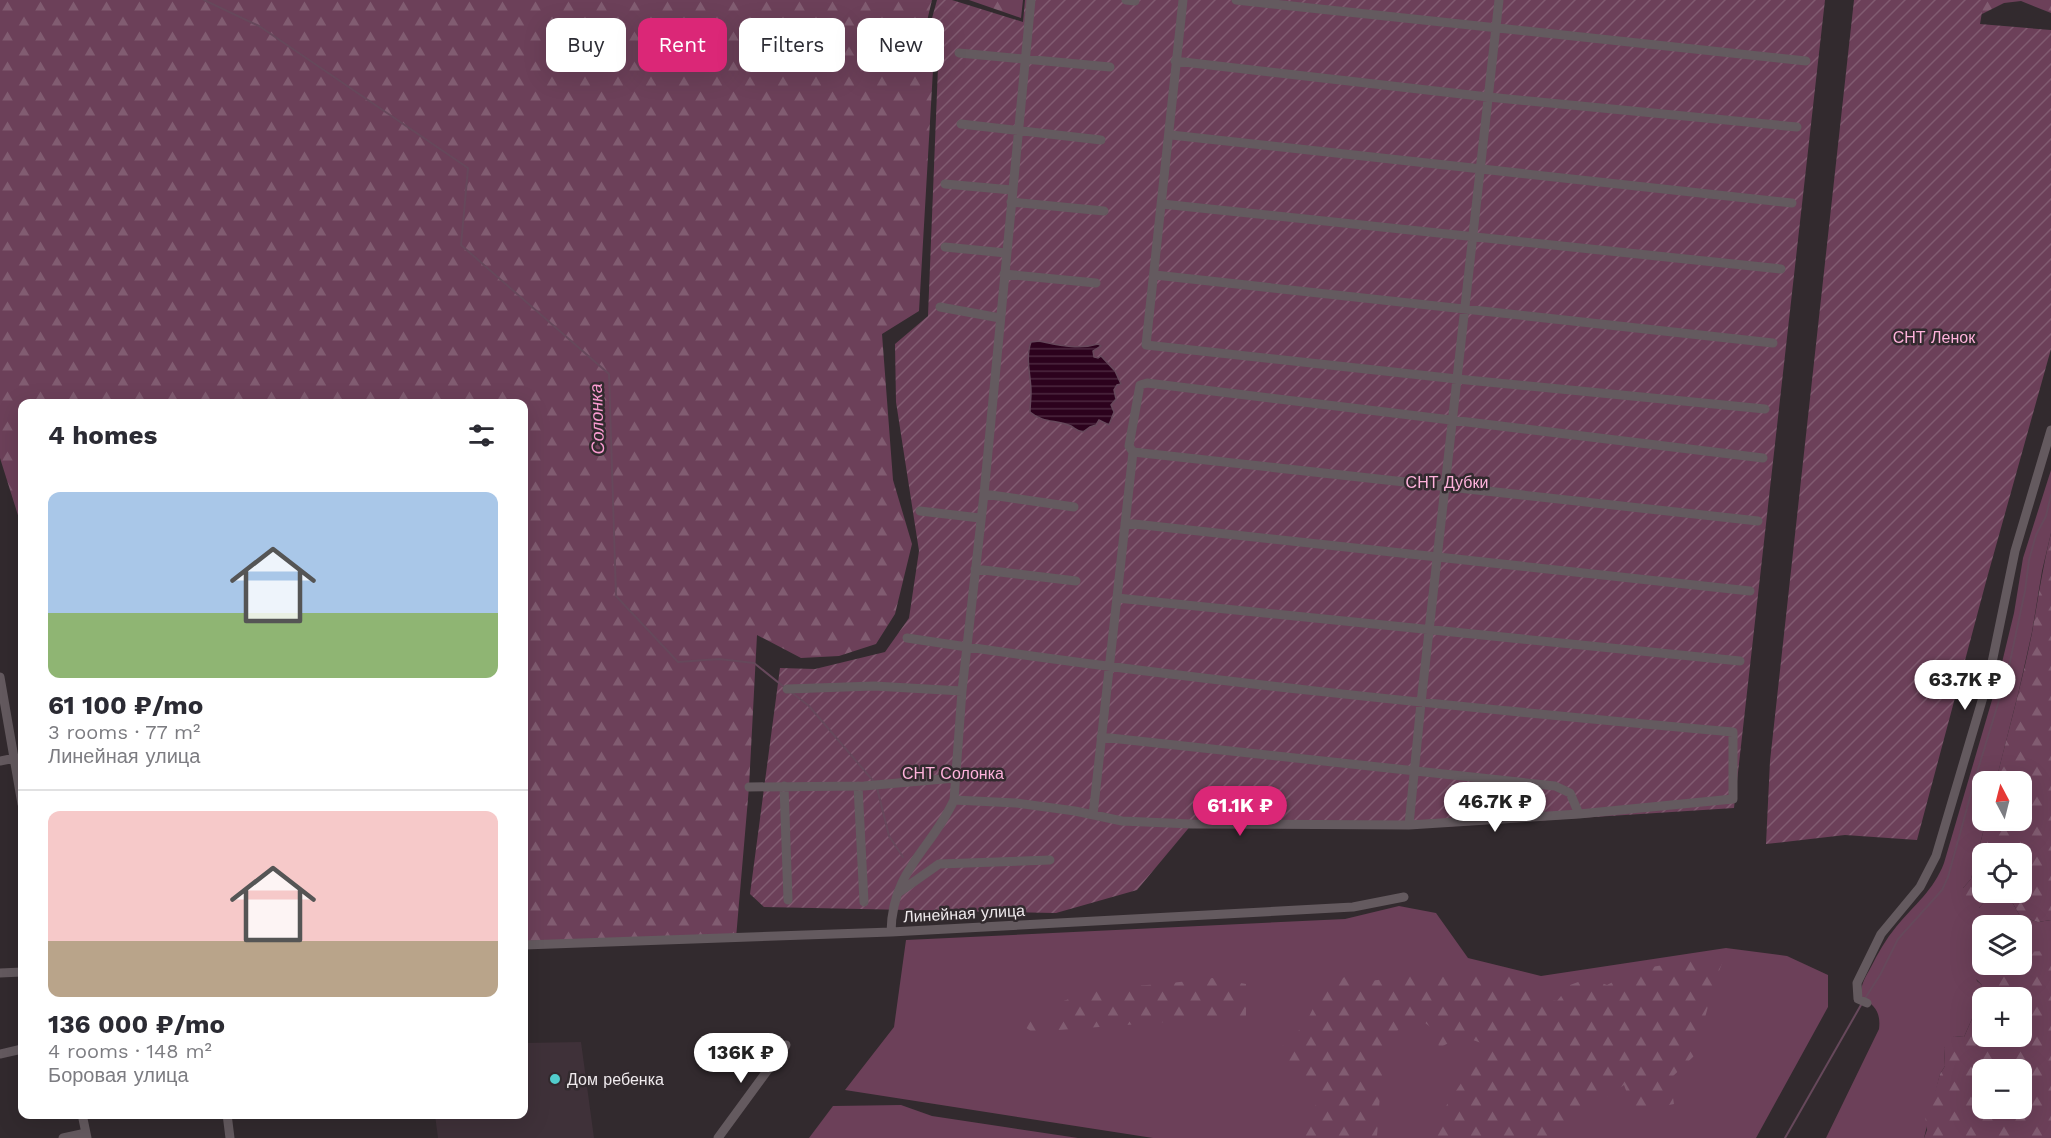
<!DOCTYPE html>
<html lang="en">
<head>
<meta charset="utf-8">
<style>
  :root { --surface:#fff; --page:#f2f2f3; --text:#2b2b33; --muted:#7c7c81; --line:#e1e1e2; --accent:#db2777 }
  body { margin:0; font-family:"Work Sans",sans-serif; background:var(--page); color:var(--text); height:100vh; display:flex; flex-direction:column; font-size:22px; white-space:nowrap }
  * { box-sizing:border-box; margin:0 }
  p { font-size:20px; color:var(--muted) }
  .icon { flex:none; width:33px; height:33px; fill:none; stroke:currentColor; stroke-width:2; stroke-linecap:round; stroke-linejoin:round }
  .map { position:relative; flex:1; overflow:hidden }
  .details { position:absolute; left:18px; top:399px; width:510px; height:720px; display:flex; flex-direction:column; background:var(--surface); border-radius:12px; box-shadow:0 6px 24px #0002 }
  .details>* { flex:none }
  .hud { position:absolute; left:546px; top:18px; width:570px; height:54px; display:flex; gap:12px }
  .needle { width:39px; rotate:353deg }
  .buttons { position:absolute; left:1972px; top:771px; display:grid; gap:12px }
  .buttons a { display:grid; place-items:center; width:60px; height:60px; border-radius:12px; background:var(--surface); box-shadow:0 6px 24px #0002; font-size:30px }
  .price { position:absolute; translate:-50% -51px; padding:0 14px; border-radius:21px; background:#fff; color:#222; font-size:20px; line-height:39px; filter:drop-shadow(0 2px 3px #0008) }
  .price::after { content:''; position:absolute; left:50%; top:36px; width:18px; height:14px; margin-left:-9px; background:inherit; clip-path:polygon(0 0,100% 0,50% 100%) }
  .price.selected { background:var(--accent); color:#fff }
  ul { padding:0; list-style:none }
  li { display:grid; align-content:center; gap:12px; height:318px; padding:0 30px }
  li+li { border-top:2px solid var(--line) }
  li span { display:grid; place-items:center; height:186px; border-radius:12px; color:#555 }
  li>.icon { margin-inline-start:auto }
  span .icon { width:108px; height:108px; fill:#fffc; stroke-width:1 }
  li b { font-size:26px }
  h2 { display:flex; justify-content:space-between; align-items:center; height:72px; padding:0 30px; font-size:26px }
  .pill { padding:0 21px; border-radius:12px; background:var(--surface); box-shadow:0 6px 24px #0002; font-size:21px; line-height:54px }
  .pill.selected { background:var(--accent); color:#fff }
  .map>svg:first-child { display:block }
  .built { fill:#3f3139 }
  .grass { fill:#6c4059 }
  .forest { fill:url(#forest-firs); fill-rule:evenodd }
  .garden { fill:url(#garden-furrows) }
  .water { fill:url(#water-rules); stroke:#66485b; stroke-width:1.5 }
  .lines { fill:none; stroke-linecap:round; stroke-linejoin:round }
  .stream { stroke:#66485b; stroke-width:2 }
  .minor { stroke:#645a5f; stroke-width:9 }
  .poi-dot { fill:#52cdcd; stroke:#322a2e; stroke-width:2 }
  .labels { text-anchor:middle; stroke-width:5; stroke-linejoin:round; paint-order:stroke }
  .park-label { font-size:16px; fill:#ffb3dc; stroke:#322a2e }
  .street-label { font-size:16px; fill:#efeaed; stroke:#322a2e }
  .poi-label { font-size:16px; fill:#efeaed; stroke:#322a2e; text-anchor:start }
  .water-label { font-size:18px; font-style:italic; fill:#f99bd0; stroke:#322a2e }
</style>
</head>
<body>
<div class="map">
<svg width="2051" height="1138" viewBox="0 0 2051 1138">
  <defs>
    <pattern id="forest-firs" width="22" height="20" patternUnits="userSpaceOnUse" patternTransform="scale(1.5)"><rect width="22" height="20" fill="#6c4059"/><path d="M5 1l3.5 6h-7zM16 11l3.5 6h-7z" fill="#815c71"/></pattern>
    <pattern id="garden-furrows" width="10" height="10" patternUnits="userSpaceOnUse" patternTransform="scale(1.5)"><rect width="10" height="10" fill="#6c4059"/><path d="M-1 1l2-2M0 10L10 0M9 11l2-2" fill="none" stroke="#815c71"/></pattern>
    <pattern id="water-rules" width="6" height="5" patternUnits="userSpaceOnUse" patternTransform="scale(1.5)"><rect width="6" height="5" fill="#2c021d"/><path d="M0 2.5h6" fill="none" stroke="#4b273e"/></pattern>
  </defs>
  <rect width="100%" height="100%" fill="#322a2e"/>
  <path class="built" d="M 581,1042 L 594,1138 L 438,1138 L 435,1115 L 524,1114 L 524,1043 Z"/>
  <path class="grass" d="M 2051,470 L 2051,533 L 2042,571 L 2032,632 L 2019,690 L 1996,781 L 1983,782 L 1983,820 L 1986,821 L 1971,879 L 1963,888 L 1979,908 L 1985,901 L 1985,893 L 2007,893 L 2020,916 L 2038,922 L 2051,920 L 2051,952 L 2022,952 L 2022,926 L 1983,926 L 1983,960 L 1974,970 L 1977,981 L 1982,985 L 1978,1005 L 1964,1037 L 1954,1036 L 1944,1048 L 1945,1066 L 1940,1074 L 1924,1138 L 1826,1138 L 1879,1029 C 1881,1013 1875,1004 1861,998 C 1860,985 1865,978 1871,967 C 1878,953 1886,939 1896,927 C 1914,905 1934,890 1944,863 L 1997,683 L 2014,613 L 2023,558 Z
    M 1399,906 L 1436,913 L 1468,958 L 1541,976 L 1726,948 L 1787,956 L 1828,975 L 1828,1007 L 1756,1138 L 1153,1138 L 845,1090 L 894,1027 L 906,940 L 1345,919 Z
    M 901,1105 L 932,1116 L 1078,1138 L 809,1138 L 833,1106 Z"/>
  <path class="forest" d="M 0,0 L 932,0 L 923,38 L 933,70 L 919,311 L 882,334 L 893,480 L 912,544 L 895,614 L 876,644 L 839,656 L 801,658 L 757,635 L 749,787 L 736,938 L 524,945 L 524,404 L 22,404 L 22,528 L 0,458 Z
    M 969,0 L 1023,0 L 1021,18 Z
    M 1921,0 L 2051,0 L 2051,13 L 2021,1 L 2004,3 L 1970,20 Z
    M 2051,533 L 2051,920 L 2038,922 L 2020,916 L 2007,893 L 2022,892 L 2022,854 L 1983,854 L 1983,892 L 1985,893 L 1985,901 L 1979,908 L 1969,909 L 1963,905 L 1961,897 L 1963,888 L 1971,879 L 1986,821 L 2022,820 L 2022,782 L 1996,781 C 2008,732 2022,683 2032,633 C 2038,599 2043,566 2051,533 Z
    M 2047,951 L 2051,952 L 2051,1138 L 1924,1138 L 1927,1130 L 1925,1115 L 1927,1105 L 1933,1098 L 1940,1074 L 1945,1066 L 1944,1048 L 1948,1038 L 1954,1036 L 1964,1037 L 1978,1005 L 1982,985 L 1973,976 L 1974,970 L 1983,960 L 1983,964 L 2022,964 L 2022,952 ZM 1983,998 L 2022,998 L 2022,1036 L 1983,1036 ZM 1983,1070 L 2022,1070 L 2022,1108 L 1983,1108 Z
    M 1717,955 L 1724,958 L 1714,984 L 1695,1055 L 1670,1079 L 1674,1104 L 1653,1108 L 1632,1106 L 1624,1085 L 1597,1104 L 1574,1112 L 1567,1138 L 1425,1138 L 1471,1068 L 1484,1044 L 1462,1036 L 1439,1048 L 1436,1031 L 1417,1017 L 1406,1023 L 1396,1032 L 1388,1054 L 1381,1081 L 1377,1136 L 1306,1138 L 1301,1132 L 1318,1101 L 1320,1089 L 1288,1077 L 1282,1065 L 1283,1044 L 1305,1025 L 1319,996 L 1332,982 L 1347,976 L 1369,981 L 1430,974 L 1459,980 L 1477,975 L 1497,991 L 1498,973 L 1511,972 L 1531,976 L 1536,999 L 1557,1001 L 1570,985 L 1589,978 L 1607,985 L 1636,970 Z
    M 1213,978 L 1246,984 L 1246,1016 L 1032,1032 L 1018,1022 L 1022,1013 L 1056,1022 L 1061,1002 L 1098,988 L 1163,984 Z"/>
  <path class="garden" d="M 937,0 L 952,0 L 1023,22 L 1025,0 L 1825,0 L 1734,808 L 1439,827 L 1192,824 L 1137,890 L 1056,913 L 764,907 L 750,894 L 780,668 L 815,669 L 885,652 L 909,618 L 919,551 L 896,402 L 895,344 L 928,316 L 938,67 L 926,40 Z
    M 1854,0 L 1984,0 L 1980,24 L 2051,30 L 2051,349 L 1987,578 L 1917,840 L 1845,835 L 1766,844 L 1770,761 Z"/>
  <path class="water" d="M 1039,341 C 1059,345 1078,350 1098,344 L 1101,346 L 1093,351 L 1094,357 L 1098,358 L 1101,356 L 1115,371 L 1121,384 L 1117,385 L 1114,390 L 1116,399 L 1111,405 L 1114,412 L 1109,425 L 1099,420 L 1096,425 L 1090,427 L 1083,432 C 1077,431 1076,429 1071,426 C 1057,419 1044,424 1030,412 C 1030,406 1031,399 1031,392 C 1031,376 1025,358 1031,342 Z"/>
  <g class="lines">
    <path class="stream" d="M 204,0 L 259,26 L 468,168 L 461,245 L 609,374 L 616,596 L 678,662 L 719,659 L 754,663 L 784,687
      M 791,692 L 809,706 L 875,783
      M 877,788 L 889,836 L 903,857
      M 1864,1000 L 1880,975 L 1898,939 L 1942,890 L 1948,877 L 1975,779 L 2008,671 L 2025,591 L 2029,560 L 2036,535 L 2046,516 L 2051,495
      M 1785,1138 L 1861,1005"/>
    <path class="minor" d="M 1126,0 L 1135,1
      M 1183,0 L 1146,345 L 1457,379 L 1765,409
      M 1236,0 L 1806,61
      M 959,53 L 1110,67
      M 1175,61 L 1488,97 L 1797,127
      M 961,124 L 1101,140
      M 1171,135 L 1792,203
      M 945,184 L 1012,190
      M 1011,202 L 1104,211
      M 1162,204 L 1781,269
      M 945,247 L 1006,253
      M 1004,274 L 1096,283
      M 1155,275 L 1773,343
      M 940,307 L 1000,318
      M 1133,452 L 1758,521
      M 984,494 L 1074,507
      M 920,511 L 980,518
      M 1125,523 L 1750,591
      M 975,569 L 1076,581
      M 1117,598 L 1740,661
      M 907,638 C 1181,680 1457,707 1733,732 L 1733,799 L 1579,814 L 1570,793 L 1555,786 L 1101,737
      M 0,677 L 22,804
      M 787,689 L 874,686 L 962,691
      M 0,761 L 15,758
      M 784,786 L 788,900
      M 858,786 L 864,902
      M 749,787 L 864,786 L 955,778
      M 954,800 L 1016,803 L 1075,811 L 1122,821 L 1191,824 L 1409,825 L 1579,814
      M 1093,815 L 1133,452 L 1129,446 L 1140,385 L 1147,383 L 1763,458
      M 1409,825 L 1421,703 L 1499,0
      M 898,893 L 939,864 L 1050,860
      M 891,932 C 892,870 931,850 954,800 L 962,691 L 984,494 L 1031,0
      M 524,945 L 891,932 L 1353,907 L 1404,897
      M 0,973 L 22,972
      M 1867,1003 L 1858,999 L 1857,983 L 1881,934 L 1920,887 L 1936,856 L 1989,677 L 2015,551 L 2051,430
      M 0,1054 L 22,1049
      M 82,1114 L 87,1138
      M 227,1114 L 230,1138
      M 63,1138 L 86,1133
      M 718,1138 L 786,1045"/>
  </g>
  <circle class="poi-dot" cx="555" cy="1079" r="6"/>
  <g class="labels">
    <g class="park-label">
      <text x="1934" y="343">СНТ Ленок</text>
      <text x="1447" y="488">СНТ Дубки</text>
      <text x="953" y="779">СНТ Солонка</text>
    </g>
    <g class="street-label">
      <text transform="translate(964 913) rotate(-3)" y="6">Линейная улица</text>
    </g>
    <g class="poi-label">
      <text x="567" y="1085">Дом ребенка</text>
    </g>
    <g class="water-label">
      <text transform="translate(597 419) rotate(-92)" y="6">Солонка</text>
    </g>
  </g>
</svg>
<div class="buttons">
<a><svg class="needle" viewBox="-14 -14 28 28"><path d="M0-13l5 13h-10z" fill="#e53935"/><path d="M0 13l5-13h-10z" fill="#7c7c81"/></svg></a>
<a><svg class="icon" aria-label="locate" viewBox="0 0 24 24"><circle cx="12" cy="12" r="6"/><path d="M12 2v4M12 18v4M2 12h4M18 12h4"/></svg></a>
<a><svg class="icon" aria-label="layers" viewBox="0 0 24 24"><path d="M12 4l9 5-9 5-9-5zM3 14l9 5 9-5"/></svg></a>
<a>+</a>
<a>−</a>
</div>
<b class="price" style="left:1965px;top:711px">63.7K ₽</b>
<b class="price" style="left:1495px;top:833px">46.7K ₽</b>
<b class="price selected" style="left:1240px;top:837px">61.1K ₽</b>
<b class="price" style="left:741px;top:1084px">136K ₽</b>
<div class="hud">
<a class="pill">Buy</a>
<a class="pill selected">Rent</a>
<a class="pill">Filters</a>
<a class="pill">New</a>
</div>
<section class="details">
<h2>4 homes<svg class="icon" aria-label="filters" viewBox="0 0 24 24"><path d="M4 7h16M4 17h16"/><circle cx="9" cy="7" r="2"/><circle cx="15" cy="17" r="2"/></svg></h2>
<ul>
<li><span style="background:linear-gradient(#a9c7e8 65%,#8fb573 0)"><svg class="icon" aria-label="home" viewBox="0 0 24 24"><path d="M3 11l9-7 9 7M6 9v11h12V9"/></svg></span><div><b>61 100 ₽/mo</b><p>3 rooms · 77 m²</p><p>Линейная улица</p></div></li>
<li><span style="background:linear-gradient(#f6c9c9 70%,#b9a48a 0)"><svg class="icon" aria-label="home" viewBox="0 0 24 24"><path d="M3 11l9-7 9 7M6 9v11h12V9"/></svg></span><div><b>136 000 ₽/mo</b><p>4 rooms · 148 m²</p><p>Боровая улица</p></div></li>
</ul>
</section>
</div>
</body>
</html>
